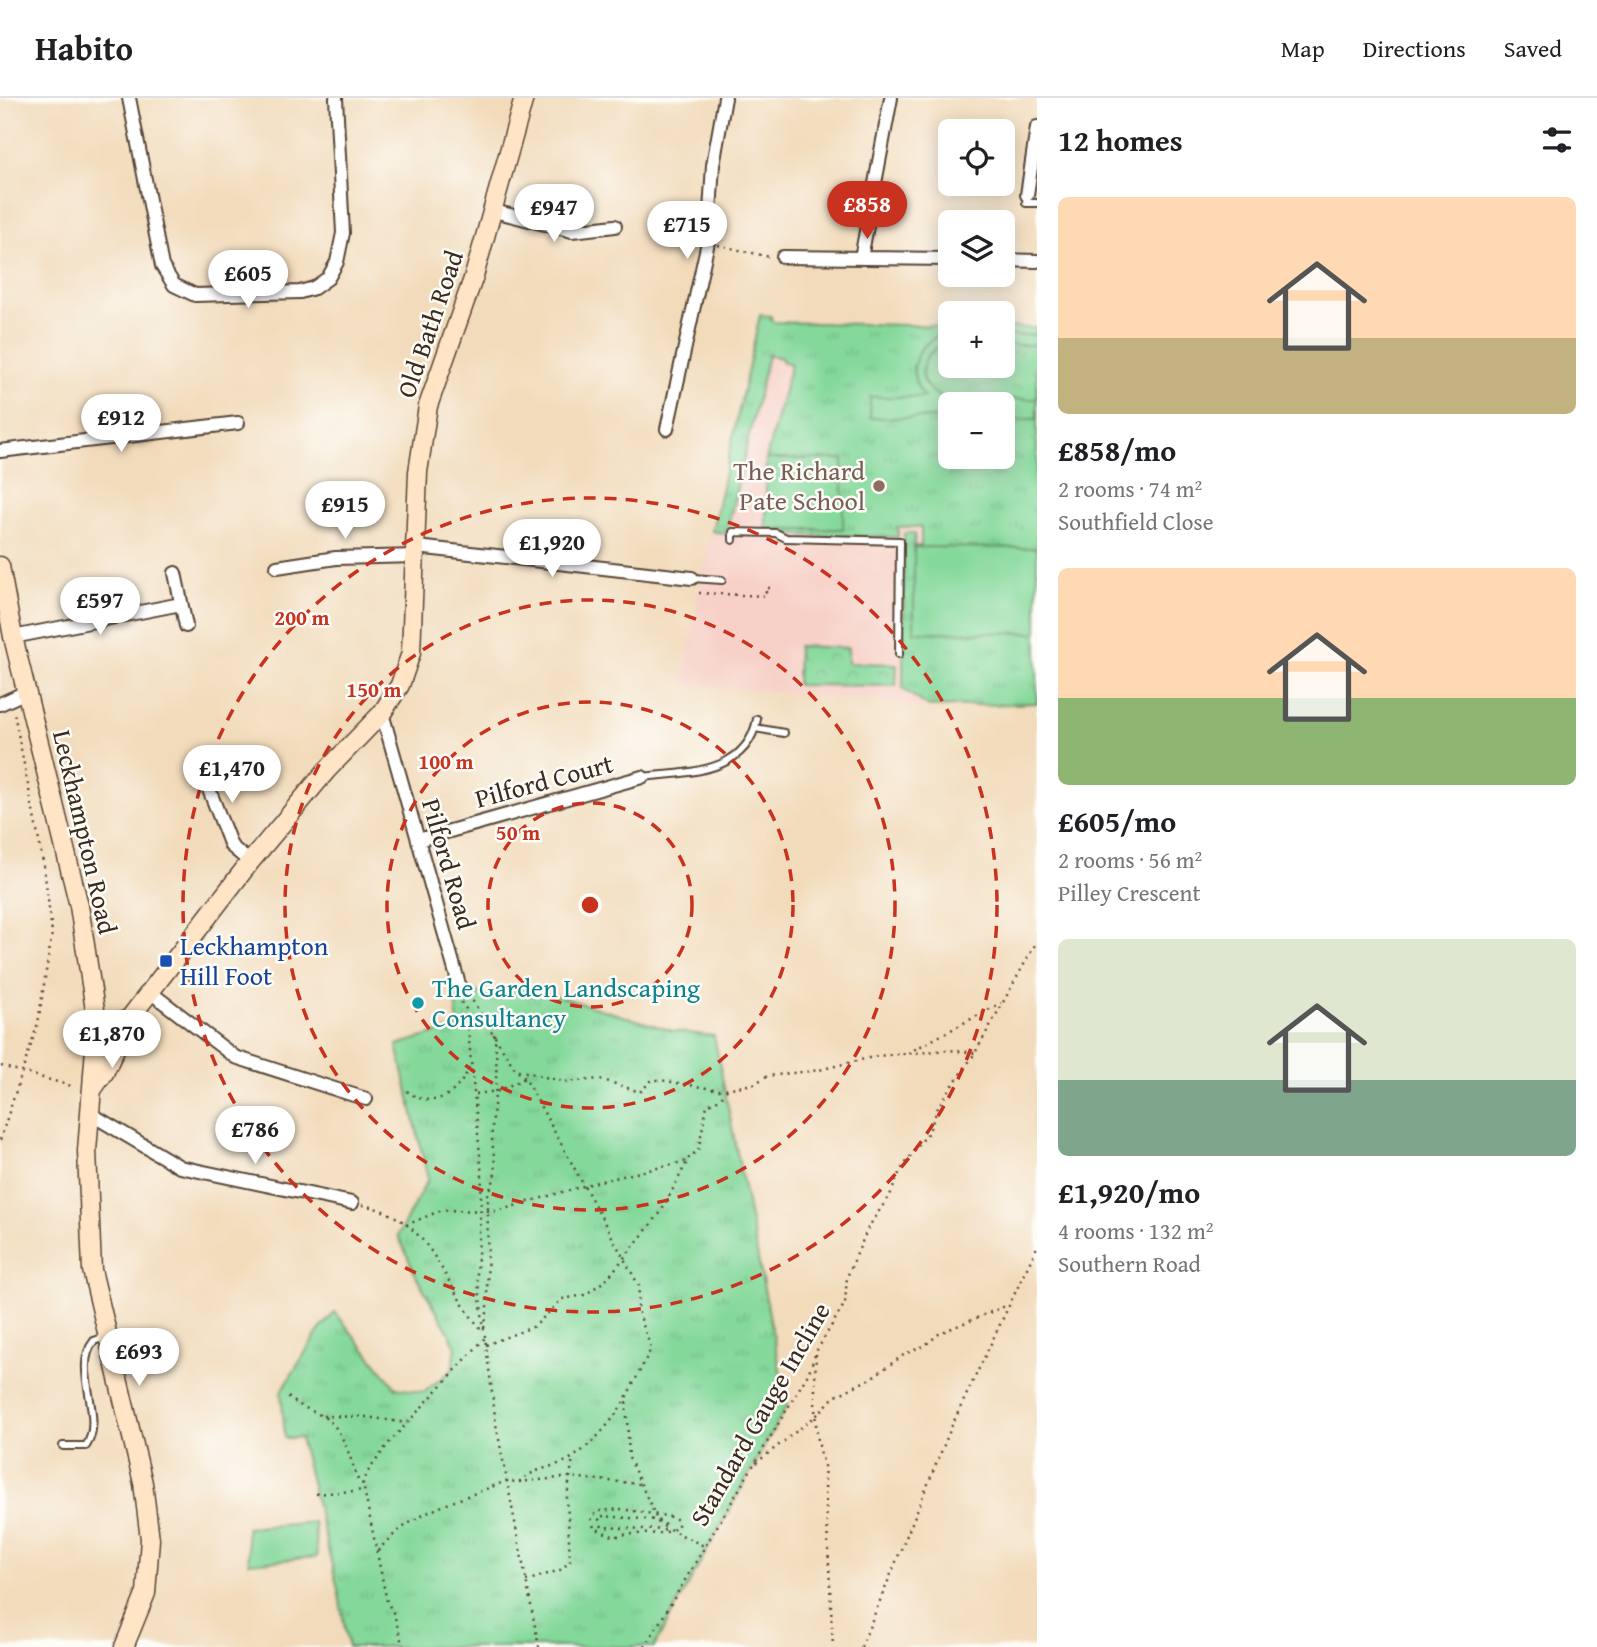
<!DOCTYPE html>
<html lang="en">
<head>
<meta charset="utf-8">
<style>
  :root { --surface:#fff; --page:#f2f2f2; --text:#202124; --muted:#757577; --line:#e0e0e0; --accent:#c8321e }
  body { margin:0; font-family:"Gentium Book Plus",serif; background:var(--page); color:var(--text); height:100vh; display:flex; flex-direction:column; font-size:26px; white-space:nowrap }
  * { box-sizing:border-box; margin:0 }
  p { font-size:23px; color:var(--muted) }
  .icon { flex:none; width:38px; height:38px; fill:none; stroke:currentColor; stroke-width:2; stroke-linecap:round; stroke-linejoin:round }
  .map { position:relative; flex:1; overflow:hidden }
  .details { display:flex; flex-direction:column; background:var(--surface); width:560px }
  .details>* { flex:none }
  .tools { position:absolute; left:938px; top:21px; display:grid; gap:14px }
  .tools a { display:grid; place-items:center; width:77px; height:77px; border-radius:10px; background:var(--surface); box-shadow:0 4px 18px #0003; font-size:35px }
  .price { position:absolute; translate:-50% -60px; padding:0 16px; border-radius:24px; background:#fff; color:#222; font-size:23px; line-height:46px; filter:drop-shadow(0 2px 4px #0008) }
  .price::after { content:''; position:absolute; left:50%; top:42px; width:21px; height:16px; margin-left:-10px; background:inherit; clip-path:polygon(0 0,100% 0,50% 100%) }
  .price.current { background:var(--accent); color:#fff }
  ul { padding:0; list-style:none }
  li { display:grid; align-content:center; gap:14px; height:371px; padding:0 21px }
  li span { display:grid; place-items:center; height:217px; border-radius:10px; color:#555 }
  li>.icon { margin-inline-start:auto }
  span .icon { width:126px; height:126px; fill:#fffc; stroke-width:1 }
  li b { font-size:30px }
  h2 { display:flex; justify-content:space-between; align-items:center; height:84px; padding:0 21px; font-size:30px }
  header { display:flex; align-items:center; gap:42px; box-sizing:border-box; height:98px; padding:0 35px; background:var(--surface); border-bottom:2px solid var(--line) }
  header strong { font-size:33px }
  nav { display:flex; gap:38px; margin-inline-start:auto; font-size:24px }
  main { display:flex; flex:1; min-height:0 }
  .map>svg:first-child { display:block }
  .built { fill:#f7d1c8; fill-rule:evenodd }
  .grass { fill:url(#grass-tufts); stroke:#5f815c; stroke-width:2; fill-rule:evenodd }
  .park { fill:url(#park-crowns); stroke:#5f815c; stroke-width:2 }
  .pitch { fill:#83d89a; stroke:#5f815c; stroke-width:2 }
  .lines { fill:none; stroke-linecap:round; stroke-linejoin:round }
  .lane-casing { stroke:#564536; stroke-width:10 }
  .street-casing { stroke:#564536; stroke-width:16 }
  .secondary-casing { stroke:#564536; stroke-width:21 }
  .path { stroke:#564536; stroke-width:2.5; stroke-dasharray:2 5; stroke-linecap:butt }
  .lane { stroke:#fff; stroke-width:6 }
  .street { stroke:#fff; stroke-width:12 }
  .secondary { stroke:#ffe4c6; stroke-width:18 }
  .ring { fill:none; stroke:#c8321e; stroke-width:3.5; stroke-dasharray:12 9 }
  .education-dot { fill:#8d6e63; stroke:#fdfcf7; stroke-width:2.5 }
  .transit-dot { fill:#1a4fb4; stroke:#fdfcf7; stroke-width:2.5 }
  .culture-dot { fill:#0f9aa8; stroke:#fdfcf7; stroke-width:2.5 }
  .labels { text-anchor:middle; stroke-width:5; stroke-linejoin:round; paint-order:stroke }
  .street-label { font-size:26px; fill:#3b2a1e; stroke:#fdfcf7 }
  .education-label { font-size:26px; fill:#785e54; stroke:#fdfcf7; text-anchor:end }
  .transit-label { font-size:26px; fill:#164399; stroke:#fdfcf7; text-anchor:start }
  .culture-label { font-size:26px; fill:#0d838f; stroke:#fdfcf7; text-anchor:start }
  .centre { fill:#c8321e; stroke:#fdfcf7; stroke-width:3.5 }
  .ring-label { font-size:21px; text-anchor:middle; font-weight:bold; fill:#c8321e; stroke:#fdfcf7; stroke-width:5; stroke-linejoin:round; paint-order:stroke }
</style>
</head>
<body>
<header>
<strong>Habito</strong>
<nav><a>Map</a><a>Directions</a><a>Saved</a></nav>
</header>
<main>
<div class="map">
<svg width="1037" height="1549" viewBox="0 0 1037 1549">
  <defs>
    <pattern id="grass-tufts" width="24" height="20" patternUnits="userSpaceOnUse" patternTransform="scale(1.75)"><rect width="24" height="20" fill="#83d89a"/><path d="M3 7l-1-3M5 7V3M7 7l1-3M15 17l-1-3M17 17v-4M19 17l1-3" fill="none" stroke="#72ba84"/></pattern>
    <pattern id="park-crowns" width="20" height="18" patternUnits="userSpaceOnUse" patternTransform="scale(1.75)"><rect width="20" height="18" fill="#83d89a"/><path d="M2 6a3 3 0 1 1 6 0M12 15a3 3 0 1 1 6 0" fill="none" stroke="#72ba84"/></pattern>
  </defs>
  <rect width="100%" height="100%" fill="#fdfcf7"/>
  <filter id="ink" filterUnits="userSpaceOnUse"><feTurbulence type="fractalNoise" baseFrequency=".0143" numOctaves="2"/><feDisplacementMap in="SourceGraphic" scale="14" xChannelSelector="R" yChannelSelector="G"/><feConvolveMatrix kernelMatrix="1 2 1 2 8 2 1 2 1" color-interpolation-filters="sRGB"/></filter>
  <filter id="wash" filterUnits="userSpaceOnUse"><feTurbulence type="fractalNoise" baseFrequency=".00686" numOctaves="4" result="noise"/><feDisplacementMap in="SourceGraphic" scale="28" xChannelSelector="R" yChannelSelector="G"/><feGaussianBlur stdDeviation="1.57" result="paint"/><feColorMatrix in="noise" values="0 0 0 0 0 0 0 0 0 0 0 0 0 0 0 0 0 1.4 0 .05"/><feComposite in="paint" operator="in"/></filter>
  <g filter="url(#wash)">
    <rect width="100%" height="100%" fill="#f2dbbb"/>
    <path class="built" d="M 760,217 L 771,218 L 772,224 L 950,228 L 950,268 L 1003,268 L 1003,229 L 1037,230 L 1037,605 L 929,609 L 682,585 L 714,417 ZM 950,306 L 1003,306 L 1003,359 L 950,359 Z"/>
    <path class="grass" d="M 760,217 L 771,218 L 772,224 L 950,228 L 950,268 L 1003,268 L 1003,229 L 1037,230 L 1037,605 L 929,609 L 903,591 L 904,435 L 915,435 L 914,448 L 921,448 L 921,429 L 898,429 L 898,439 L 785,437 L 766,433 L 842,431 L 843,361 L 766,361 L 791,266 L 782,263 L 782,260 L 768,257 L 726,436 L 712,433 ZM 950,306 L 1003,306 L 1003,359 L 950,359 Z
      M 524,888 L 673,933 L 714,938 L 787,1307 L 654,1549 L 348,1549 L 338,1491 L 300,1340 L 285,1340 L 281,1294 L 318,1234 L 335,1214 L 396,1290 L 424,1294 L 452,1272 L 456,1250 L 451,1238 L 416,1178 L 398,1137 L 428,1081 L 397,947 L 458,929 L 455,899 L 469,891 L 486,898 Z"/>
    <path class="park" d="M 798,548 L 848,550 L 848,565 L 897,566 L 896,588 L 797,587 Z"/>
    <path class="pitch" d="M 945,235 L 950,235 L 950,245 C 922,247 910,286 940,298 C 958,305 1015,300 1037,301 L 1037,321 L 1003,321 L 1003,306 L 950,306 L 950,320 L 870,320 L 870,299 L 924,299 C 904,273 915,246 945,235 Z
      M 1003,237 L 1037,237 L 1037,247 L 1003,247 Z
      M 766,361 L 843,361 L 843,431 L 766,431 Z
      M 914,449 L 1037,450 L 1037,535 L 914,534 Z
      M 314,1424 L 317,1459 L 249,1465 L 246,1430 Z"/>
  </g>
  <g filter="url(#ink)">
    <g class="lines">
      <g class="lane-casing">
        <path id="lane" d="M 1027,97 L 1026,105 L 1037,105
          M 733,442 L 733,434 L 776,435 L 786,440 L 900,443 L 899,556
          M 692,480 L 722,482
          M 755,630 L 784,635
          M 642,679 C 685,674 747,677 757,621
          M 63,1348 L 86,1348 C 106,1319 71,1271 94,1243 L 105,1239"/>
      </g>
      <g class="street-casing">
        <path id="street" d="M 129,0 L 162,168 L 174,187 L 195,197 L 300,194 L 314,190 L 328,180 L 337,164 L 343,135 L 336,0
          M 1027,97 L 1037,29
          M 494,113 L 572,133 L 615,128
          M 783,159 L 950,161
          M 861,160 L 891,0
          M 1003,162 L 1037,163
          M 667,331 L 708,144 L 713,67 L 725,0
          M 0,353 L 238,325
          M 417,449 L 692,480
          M 277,469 L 336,460 L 417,458
          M 175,475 L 186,528
          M 13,539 L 181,506
          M 0,606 L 26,594
          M 382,615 L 460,890
          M 198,663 L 231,748 L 250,764
          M 418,742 L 642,679
          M 150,894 L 235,959 L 366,1001
          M 89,1015 L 180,1069 L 352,1105"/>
      </g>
      <g class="secondary-casing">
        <path id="secondary" d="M 0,468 L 13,539 L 79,808 L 97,925 L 87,1053 L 92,1172 L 143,1385 L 150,1441 L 146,1495 L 124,1549
          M 97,925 L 115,926 L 129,921 L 250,764 L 327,672 L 382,615 L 400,587 L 411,555 L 418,374 L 428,308 L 474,178 L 524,0
          M 92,992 L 104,975 L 129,921"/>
      </g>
      <path class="path" d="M 718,147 L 770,159
        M 699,495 L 766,498 L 766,490 L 770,490 L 770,495
        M 469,897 L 515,971 L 525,980 L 639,1188 L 638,1212 L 651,1251 L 626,1300 L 629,1360 L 659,1426 L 704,1448
        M 461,904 L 466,911 L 482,1078 L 477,1176 L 496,1326 L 539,1549
        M 908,955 L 1001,905
        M 1,968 L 75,989
        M 518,972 L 565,984 L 600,981 L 640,994 L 652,982 L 660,982 L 719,992 L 754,986 L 767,978 L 819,972 L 877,958 L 950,952 L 975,955
        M 407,993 C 433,1014 461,995 470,966
        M 476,996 L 498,993 L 525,980
        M 0,1042 L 38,925 L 52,835 L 44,769 L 14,615
        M 362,1107 C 436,1121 440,1187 483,1233
        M 406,1127 L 442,1112 L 497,1113 L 597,1084 L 687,1063
        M 484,1230 L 487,1215 L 488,1094 C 502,1076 490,1050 492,1029 C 495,995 499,970 494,935
        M 486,1247 L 535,1228 L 562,1201 L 585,1197 L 607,1181 L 661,1114 L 690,1058 L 698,1053 L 707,1007 L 720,1001 L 728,990
        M 816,1256 C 815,1291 812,1332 824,1366 L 833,1549
        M 288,1299 C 300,1309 309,1311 322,1318 C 344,1329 350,1362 359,1384 L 363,1386
        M 323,1318 L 367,1319 L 407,1325
        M 756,1365 L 816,1318 L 834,1299 L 871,1280 L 905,1256 L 924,1248 L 940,1235 L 1008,1207
        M 519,1384 L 569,1379 L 640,1386
        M 316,1396 L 365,1392
        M 620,1411 L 672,1419 L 678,1422 L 678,1428 C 664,1441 633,1432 615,1439 L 594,1430 L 591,1419 L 600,1413 Z
        M 602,1418 L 657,1422 L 666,1427 L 664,1432 L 602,1429 L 599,1422 Z
        M 378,1453 C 410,1413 462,1402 506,1383 L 519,1384 C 532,1372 548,1370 564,1364 C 586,1355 615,1321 626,1300
        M 526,1483 L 560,1472 L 570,1464 L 567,1399 L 573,1359
        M 403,1549 L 394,1516 L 387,1504 L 363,1386 L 367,1375 L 388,1346 L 485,1240
        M 645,1549 L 808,1276 L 817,1252 L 845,1205 L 847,1179 L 868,1130 L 891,1095 L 900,1073 L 929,1033 L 939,1007 L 975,955 L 1037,843
        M 861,1549 L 953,1325 L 1037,1149"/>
      <use href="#lane" class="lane"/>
      <use href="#street" class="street"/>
      <use href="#secondary" class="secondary"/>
    </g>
  </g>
  <g class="ring">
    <circle cx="590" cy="807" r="102"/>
    <circle cx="590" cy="807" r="203"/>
    <circle cx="590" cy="807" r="305"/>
    <circle cx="590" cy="807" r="407"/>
  </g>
  <circle class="education-dot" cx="879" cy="388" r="7"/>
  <rect class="transit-dot" x="159" y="856" width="14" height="14" rx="3.5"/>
  <circle class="culture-dot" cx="418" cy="905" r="7"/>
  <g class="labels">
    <g class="street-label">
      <text transform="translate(430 226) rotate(-71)" y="9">Old Bath Road</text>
      <text transform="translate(544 683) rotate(-15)" y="9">Pilford Court</text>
      <text transform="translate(85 734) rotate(77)" y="9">Leckhampton Road</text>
      <text transform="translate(449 766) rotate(74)" y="9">Pilford Road</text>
      <text transform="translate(760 1316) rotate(-60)" y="9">Standard Gauge Incline</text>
    </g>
    <g class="education-label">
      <text x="865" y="382">The Richard<tspan x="865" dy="30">Pate School</tspan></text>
    </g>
    <g class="transit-label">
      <text x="180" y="857">Leckhampton<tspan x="180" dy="30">Hill Foot</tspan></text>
    </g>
    <g class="culture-label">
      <text x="432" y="899">The Garden Landscaping<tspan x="432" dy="30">Consultancy</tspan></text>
    </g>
  </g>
  <circle cx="590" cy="807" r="10" class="centre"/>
  <g class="ring-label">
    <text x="302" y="527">200 m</text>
    <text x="374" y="599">150 m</text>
    <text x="446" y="671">100 m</text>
    <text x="518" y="742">50 m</text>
  </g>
</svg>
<div class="tools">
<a><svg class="icon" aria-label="locate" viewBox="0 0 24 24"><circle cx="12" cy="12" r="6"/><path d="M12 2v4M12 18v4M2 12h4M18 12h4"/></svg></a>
<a><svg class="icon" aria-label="layers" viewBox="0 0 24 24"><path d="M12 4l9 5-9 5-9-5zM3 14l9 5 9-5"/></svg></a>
<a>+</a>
<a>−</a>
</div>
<b class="price current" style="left:867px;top:143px">£858</b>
<b class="price" style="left:554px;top:146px">£947</b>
<b class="price" style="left:687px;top:163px">£715</b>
<b class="price" style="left:248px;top:212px">£605</b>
<b class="price" style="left:121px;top:356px">£912</b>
<b class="price" style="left:345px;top:443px">£915</b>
<b class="price" style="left:552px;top:481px">£1,920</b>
<b class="price" style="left:100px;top:539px">£597</b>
<b class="price" style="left:232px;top:707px">£1,470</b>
<b class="price" style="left:112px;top:972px">£1,870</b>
<b class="price" style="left:255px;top:1068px">£786</b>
<b class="price" style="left:139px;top:1290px">£693</b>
</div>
<section class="details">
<h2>12 homes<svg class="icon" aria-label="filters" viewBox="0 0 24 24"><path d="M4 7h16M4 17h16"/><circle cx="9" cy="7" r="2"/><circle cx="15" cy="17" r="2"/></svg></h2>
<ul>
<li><span style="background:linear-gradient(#ffd9b3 65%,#c2b280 0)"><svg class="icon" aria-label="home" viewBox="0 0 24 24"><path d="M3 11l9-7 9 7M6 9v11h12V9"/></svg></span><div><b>£858/mo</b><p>2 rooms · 74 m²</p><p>Southfield Close</p></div></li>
<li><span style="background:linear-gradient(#ffd9b3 60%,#8fb573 0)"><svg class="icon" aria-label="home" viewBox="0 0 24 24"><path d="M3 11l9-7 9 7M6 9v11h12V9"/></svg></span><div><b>£605/mo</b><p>2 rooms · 56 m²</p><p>Pilley Crescent</p></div></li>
<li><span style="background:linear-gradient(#dfe7d0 65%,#7fa58c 0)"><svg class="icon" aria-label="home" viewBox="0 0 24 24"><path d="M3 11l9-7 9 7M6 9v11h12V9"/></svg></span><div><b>£1,920/mo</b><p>4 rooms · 132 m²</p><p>Southern Road</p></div></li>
</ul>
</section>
</main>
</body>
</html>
